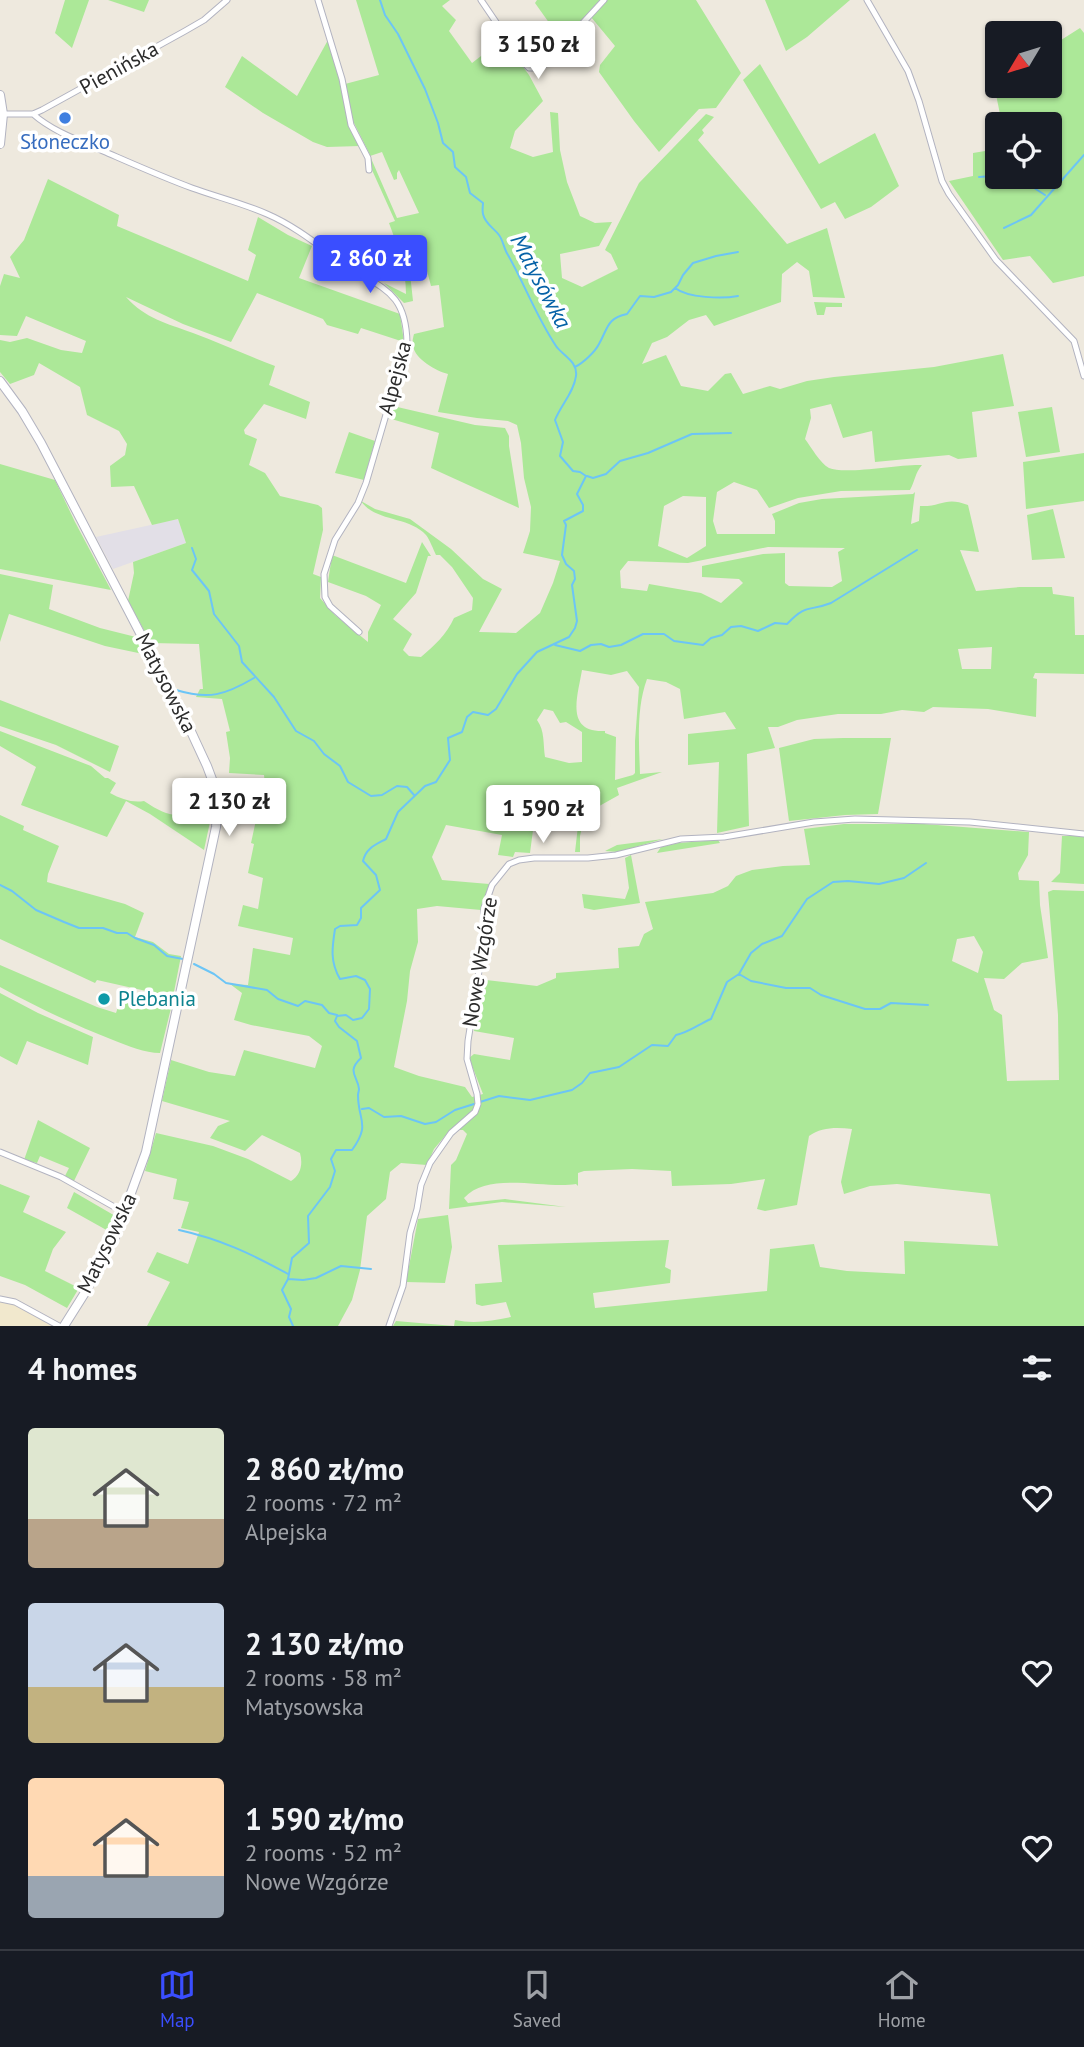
<!DOCTYPE html>
<html lang="en">
<head>
<meta charset="utf-8">
<style>
  :root { --surface:#171b24; --page:#20242c; --text:#f1f3f6; --muted:#9ea1a6; --line:#363941; --accent:#3a4eff }
  body { margin:0; font-family:"PT Sans",sans-serif; background:var(--page); color:var(--text); height:100vh; display:flex; flex-direction:column; font-size:26px; white-space:nowrap }
  * { box-sizing:border-box; margin:0 }
  p { font-size:23px; color:var(--muted) }
  .icon { flex:none; width:38px; height:38px; fill:none; stroke:currentColor; stroke-width:2; stroke-linecap:round; stroke-linejoin:round }
  .map { position:relative; height:1326px; overflow:hidden }
  .sheet { display:flex; flex-direction:column; background:var(--surface); flex:1 }
  .sheet>* { flex:none }
  .needle { width:46px; rotate:232deg }
  .tools { position:absolute; left:985px; top:21px; display:grid; gap:14px }
  .tools a { display:grid; place-items:center; width:77px; height:77px; border-radius:7px; background:var(--surface); box-shadow:0 2px 5px #0004; font-size:35px }
  .price { position:absolute; translate:-50% -60px; padding:0 16px; border-radius:7px; background:#fff; color:#222; font-size:23px; line-height:46px; filter:drop-shadow(0 2px 4px #0008) }
  .price::after { content:''; position:absolute; left:50%; top:42px; width:21px; height:16px; margin-left:-10px; background:inherit; clip-path:polygon(0 0,100% 0,50% 100%) }
  .price.current { background:var(--accent); color:#fff }
  ul { padding:0; list-style:none }
  li { display:flex; align-items:center; gap:21px; height:175px; padding:0 28px }
  li span { display:grid; place-items:center; flex:none; width:196px; height:140px; border-radius:7px; color:#555 }
  li>.icon { margin-inline-start:auto }
  span .icon { width:84px; height:84px; fill:#fffc; stroke-width:1 }
  li b { font-size:30px }
  h2 { display:flex; justify-content:space-between; align-items:center; height:84px; padding:0 28px; font-size:30px }
  .dock { display:flex; justify-content:space-around; align-items:center; height:98px; border-top:2px solid var(--line); background:var(--surface); font-size:19px; color:var(--muted) }
  .dock a { display:grid; justify-items:center; gap:4px }
  .dock .current { color:var(--accent) }
  .map>svg:first-child { display:block }
  .industrial { fill:#e2dfe7 }
  .education { fill:#f1e8cd }
  .green { fill:#ace898; fill-rule:evenodd }
  .lines { fill:none; stroke-linecap:round; stroke-linejoin:round }
  .stream { stroke:#6cc5f6; stroke-width:2 }
  .street-casing { stroke:#b2b3c0; stroke-width:7 }
  .secondary-casing { stroke:#b2b3c0; stroke-width:10 }
  .street { stroke:#fff; stroke-width:5 }
  .secondary { stroke:#fff; stroke-width:8 }
  .shop-dot { fill:#3f7fe0; stroke:#fff; stroke-width:2.5 }
  .culture-dot { fill:#0f9aa8; stroke:#fff; stroke-width:2.5 }
  .labels { text-anchor:middle; stroke-width:7; stroke-linejoin:round; paint-order:stroke }
  .street-label { font-size:21px; fill:#2c2c2c; stroke:#fff }
  .shop-label { font-size:21px; fill:#366cbe; stroke:#fff }
  .culture-label { font-size:21px; fill:#0d838f; stroke:#fff; text-anchor:start }
  .water-label { font-size:23px; font-style:italic; fill:#0662a7; stroke:#fff }
</style>
</head>
<body>
<div class="map">
<svg width="1084" height="1326" viewBox="0 0 1084 1326">
  <rect width="100%" height="100%" fill="#eee9de"/>
  <path class="industrial" d="M 178,519 L 186,543 L 113,569 L 96,537 Z"/>
  <path class="education" d="M 0,1301 L 14,1304 L 55,1326 L 0,1326 Z"/>
  <path class="green" d="M 65,0 L 89,0 L 72,48 L 55,33 Z
    M 108,0 L 149,0 L 144,12 Z
    M 356,0 L 450,0 L 442,6 L 456,20 L 449,31 L 472,63 L 503,39 L 529,75 L 543,101 L 515,131 L 510,148 L 533,157 L 553,152 L 550,112 L 558,113 L 560,150 L 567,182 L 580,216 L 595,223 L 612,222 L 599,246 L 560,254 L 562,278 L 582,287 L 618,269 L 611,254 L 605,250 L 639,183 L 706,114 L 714,117 L 702,130 L 704,133 L 698,140 L 787,244 L 827,228 L 845,298 L 813,297 L 809,271 L 797,262 L 782,274 L 781,302 L 714,326 L 706,315 L 689,320 L 667,337 L 652,343 L 642,364 L 666,355 L 681,386 L 708,391 L 725,374 L 731,373 L 743,394 L 770,386 L 780,389 L 807,381 L 834,377 L 934,367 L 1003,354 L 1014,406 L 972,412 L 977,457 L 958,459 L 949,455 L 875,462 L 872,431 L 843,438 L 831,404 L 810,409 L 811,418 L 805,439 C 811,447 820,463 829,468 C 845,475 899,464 922,465 C 915,473 915,481 910,490 L 841,491 L 798,498 L 769,508 L 757,490 L 734,482 L 717,492 L 713,521 L 717,534 L 775,534 L 775,521 L 772,514 L 799,503 L 822,499 L 913,494 L 915,492 L 911,524 L 919,521 L 920,506 C 942,507 945,496 968,505 L 979,552 L 960,550 L 976,591 L 1020,587 L 1052,587 L 1053,594 L 1074,597 L 1075,635 L 1084,635 L 1084,674 L 1035,673 L 1033,678 L 1037,679 L 1036,717 L 988,709 L 933,707 L 924,712 L 902,710 L 881,714 L 838,714 L 797,720 L 778,727 L 768,727 L 775,748 L 747,754 L 749,826 L 717,833 L 719,762 L 688,765 L 688,734 L 736,729 L 725,712 L 684,719 L 680,689 L 666,682 L 647,679 C 636,709 639,743 640,774 L 662,772 L 617,788 L 619,795 L 585,814 L 580,836 L 580,852 L 575,852 L 582,791 L 538,792 L 530,853 L 515,852 L 513,857 L 498,855 L 502,835 L 446,825 L 432,857 L 442,880 L 489,884 L 481,910 L 437,906 L 417,909 L 418,942 L 410,971 L 407,1001 L 394,1067 L 419,1076 L 465,1087 L 472,1097 L 483,1094 L 469,1058 L 474,1054 L 510,1060 L 514,1038 L 474,1031 L 482,982 L 486,980 L 537,986 L 556,978 L 556,973 L 619,968 L 618,948 L 639,946 L 644,934 L 653,929 L 645,902 L 713,893 L 728,886 L 736,876 L 752,870 L 783,866 L 810,865 L 804,829 L 844,824 L 924,824 L 1029,832 L 1028,855 L 1018,873 L 1019,880 L 1039,881 L 1040,905 L 1048,958 L 1022,963 L 1004,979 L 984,978 L 994,1010 L 1002,1015 L 1007,1081 L 1059,1080 L 1058,1015 L 1048,892 L 1053,890 L 1084,891 L 1084,1326 L 393,1326 L 396,1321 L 454,1326 L 455,1320 C 474,1324 492,1321 511,1317 L 506,1302 L 482,1306 L 476,1304 L 475,1284 L 502,1282 L 498,1245 L 669,1240 L 665,1267 L 671,1270 L 670,1283 L 593,1293 L 595,1308 L 767,1291 L 770,1249 L 814,1244 L 820,1267 L 847,1271 L 905,1274 L 904,1241 L 998,1246 L 990,1194 L 897,1184 L 870,1186 L 844,1194 L 841,1182 L 852,1129 C 837,1127 821,1127 809,1136 L 797,1205 L 765,1211 L 757,1209 L 765,1179 L 731,1184 L 672,1186 L 671,1171 L 632,1169 L 584,1171 L 578,1173 L 578,1186 L 576,1184 C 543,1189 488,1171 464,1198 L 468,1203 L 505,1199 L 566,1207 L 502,1202 L 449,1209 L 451,1165 L 456,1160 L 467,1134 L 463,1130 L 450,1130 L 434,1149 L 427,1165 L 401,1163 L 390,1172 L 386,1199 L 367,1216 L 360,1270 L 352,1300 L 338,1326 L 147,1326 L 170,1282 L 147,1272 L 157,1252 L 188,1264 L 199,1232 L 181,1228 L 189,1202 L 173,1199 L 177,1179 L 145,1171 L 156,1133 L 213,1146 L 248,1159 L 291,1181 C 301,1175 303,1164 300,1153 L 262,1135 L 245,1151 L 210,1138 L 218,1126 L 230,1121 L 162,1101 L 171,1060 L 209,1072 L 235,1076 L 244,1050 L 315,1068 L 322,1046 L 309,1036 L 251,1025 L 234,1020 L 242,993 L 230,984 L 248,985 L 253,948 L 290,955 L 293,938 L 238,926 L 243,905 L 258,909 L 263,878 L 248,873 L 254,844 L 251,843 L 259,806 L 266,795 L 264,775 L 229,773 L 230,758 L 226,732 L 230,731 L 222,699 L 196,697 L 200,689 L 203,689 L 199,644 L 151,643 L 128,601 L 134,573 L 133,562 L 186,543 L 178,519 L 152,525 L 134,486 L 111,487 L 110,466 L 125,455 L 127,444 L 119,431 L 87,415 L 80,387 L 39,363 L 34,375 L 10,384 L 0,372 L 0,340 L 10,342 L 27,338 L 61,350 L 82,353 L 86,341 L 26,316 L 17,336 L 0,335 L 0,286 L 4,274 L 20,278 L 10,257 L 24,240 L 48,179 L 119,215 L 117,226 L 248,281 L 256,255 L 248,250 L 258,217 L 288,235 L 312,246 L 299,278 L 400,314 L 404,342 L 361,328 L 358,334 L 327,325 L 323,319 L 257,293 L 231,342 L 183,324 L 126,297 C 146,319 166,323 193,333 C 220,343 248,356 275,366 L 269,385 L 310,402 L 306,419 L 264,404 L 244,430 L 245,434 L 257,439 L 249,465 L 265,473 L 280,496 L 318,505 L 322,508 L 323,530 L 313,574 L 321,577 L 320,598 L 335,615 L 368,642 L 368,632 L 381,605 L 366,596 L 328,582 L 332,555 L 406,583 L 422,542 L 431,556 L 428,556 L 416,593 L 393,619 L 412,634 L 403,650 L 409,656 L 421,657 C 434,646 447,634 454,618 L 472,610 L 473,598 L 452,567 L 440,555 L 436,555 C 433,549 430,540 426,535 C 409,516 375,522 361,501 L 375,509 L 410,519 L 451,549 L 483,579 L 502,589 L 479,632 L 516,633 L 540,613 L 553,583 L 560,561 L 523,553 L 530,531 L 531,507 L 524,478 L 521,443 L 517,425 L 508,421 L 477,418 L 438,412 L 448,374 C 436,371 415,359 413,346 C 412,342 413,338 414,334 L 444,327 L 439,285 L 431,286 L 422,252 L 408,255 L 413,301 L 404,303 L 384,283 L 406,294 C 406,269 398,247 389,223 L 395,221 L 372,170 L 370,155 L 352,119 L 345,84 L 379,75 ZM 382,152 L 394,180 L 397,179 L 397,173 L 399,170 L 419,213 L 397,218 L 370,156 ZM 683,496 L 706,497 L 706,546 L 687,558 L 658,546 L 664,506 ZM 768,547 L 845,548 L 838,552 L 842,581 L 832,587 L 789,586 L 785,583 L 785,553 L 763,554 L 702,566 L 702,577 L 739,579 L 743,583 L 721,603 L 701,593 L 649,584 L 647,591 L 621,588 L 620,571 L 628,561 L 688,563 ZM 992,647 L 991,669 L 962,669 L 958,649 ZM 582,670 L 611,675 L 627,671 L 639,687 L 635,741 L 635,773 L 633,775 L 615,780 L 616,737 L 605,733 L 605,731 C 564,733 578,695 582,670 ZM 544,709 L 553,711 L 560,723 L 566,722 L 582,732 L 582,762 L 569,763 L 545,757 C 543,744 545,731 537,720 ZM 974,936 L 983,952 L 978,973 L 952,961 L 957,939 Z
    M 537,0 L 600,0 L 562,41 L 535,3 Z
    M 607,0 L 696,0 L 741,73 L 716,108 L 699,109 L 659,152 L 634,121 L 599,72 L 600,65 L 615,46 L 591,17 Z
    M 765,0 L 850,0 L 807,37 L 786,51 Z
    M 1080,28 L 1084,33 L 1084,276 L 1053,283 L 1030,256 L 1003,260 L 949,181 L 973,176 L 973,153 L 997,149 L 998,177 L 1050,177 L 1050,124 L 1002,124 L 991,70 L 997,68 L 998,86 L 1050,86 L 1050,47 Z
    M 328,40 L 339,79 L 349,127 L 360,146 L 327,147 L 313,142 L 263,113 L 225,87 L 242,56 L 297,96 Z
    M 760,64 L 819,164 L 875,133 L 899,186 L 871,207 L 845,219 L 835,202 L 821,209 L 743,80 Z
    M 814,302 L 842,303 L 842,307 L 826,307 L 824,315 L 817,315 Z
    M 393,406 L 475,425 L 505,428 L 509,436 L 509,446 L 519,508 L 431,468 L 439,433 L 388,418 Z
    M 1052,407 L 1060,452 L 1026,457 L 1018,412 Z
    M 349,432 L 375,441 L 364,480 L 335,473 Z
    M 1084,453 L 1084,501 L 1026,509 L 1023,462 Z
    M 0,464 L 55,480 L 75,522 L 111,590 L 0,569 Z
    M 1053,509 L 1065,558 L 1032,560 L 1027,515 Z
    M 0,574 L 53,585 L 49,609 L 100,628 L 136,637 L 143,654 L 105,646 L 9,614 L 0,642 Z
    M 0,700 L 119,746 L 110,772 L 56,745 L 0,726 Z
    M 0,731 L 91,766 L 105,778 L 108,778 L 116,783 L 110,793 C 121,799 132,803 144,801 C 175,822 185,818 212,797 L 210,822 L 204,850 L 150,814 L 126,801 L 107,837 L 21,805 L 36,767 L 0,746 Z
    M 843,738 L 891,738 L 878,814 L 845,815 L 789,821 L 779,748 L 814,739 Z
    M 0,815 L 24,826 L 23,830 L 59,846 L 48,874 L 47,882 L 125,904 L 144,913 L 135,937 L 153,942 L 169,954 L 181,956 L 173,997 L 97,980 L 95,983 L 0,939 Z
    M 1062,836 L 1084,836 L 1084,884 L 1051,882 L 1060,873 Z
    M 663,839 L 618,852 L 605,851 L 617,845 Z
    M 718,840 L 720,843 L 657,853 L 661,847 L 678,843 Z
    M 631,855 L 640,903 L 594,910 L 584,908 L 582,894 L 625,899 L 629,888 L 625,858 Z
    M 0,965 L 97,1007 L 116,1013 L 123,992 L 164,999 L 172,1004 L 160,1053 C 145,1053 128,1046 113,1040 C 74,1025 37,1007 0,987 Z
    M 0,993 L 38,1013 L 93,1037 L 88,1065 L 27,1041 L 17,1065 L 0,1056 Z
    M 38,1120 L 90,1148 L 74,1181 L 65,1176 L 69,1168 L 40,1156 L 37,1163 L 24,1160 Z
    M 0,1184 L 30,1196 L 23,1212 L 66,1232 L 53,1249 L 45,1271 L 79,1288 L 67,1308 L 25,1285 L 0,1276 Z
    M 74,1192 L 117,1217 L 113,1218 L 112,1221 L 114,1222 L 110,1232 L 67,1208 Z
    M 448,1215 L 452,1247 L 445,1283 L 406,1282 L 418,1219 Z"/>
  <g class="lines">
    <path class="stream" d="M 979,177 L 992,176 L 998,173
      M 1017,177 L 1045,195
      M 1004,228 L 1031,215 L 1084,155
      M 675,288 C 688,298 722,299 738,296
      M 575,367 C 583,363 595,352 599,344 C 608,328 607,318 627,314 L 640,296 L 654,297 L 671,292 L 678,285 L 683,275 L 693,263 L 716,256 L 738,252
      M 587,476 L 593,478 L 606,474 L 620,461 L 648,453 L 692,434 L 731,433
      M 192,548 L 196,559 L 192,570 L 209,591 L 214,614 L 239,646 L 242,662 L 274,697 L 296,731 L 314,741 L 324,754 L 340,766 L 348,782 L 371,796 L 382,795 L 397,786 L 407,787 L 414,795
      M 555,645 L 580,651 L 591,645 L 601,644 L 609,647 L 621,645 L 643,634 L 664,634 L 674,641 L 703,645 L 711,638 L 722,635 L 731,627 L 741,626 L 758,631 L 775,623 L 787,624 C 807,603 808,612 831,603 L 917,550
      M 160,686 L 162,686
      M 176,690 C 209,700 225,695 254,678
      M 0,885 L 12,891 L 36,910 L 64,922 L 79,928 L 103,928 L 117,933 L 127,933 L 135,938 L 154,945 L 167,956 L 183,959
      M 194,964 L 214,974 L 226,983 L 267,990 L 278,999 L 298,1006 L 305,1001 L 322,1005 L 329,1013 L 337,1015
      M 739,974 L 751,981 L 786,988 L 810,988 L 821,995 L 865,1009 L 880,1009 L 891,1003 L 928,1005
      M 480,1102 L 499,1096 L 530,1100 L 572,1090 L 582,1083 L 590,1073 L 619,1067 L 652,1045 L 668,1046 L 676,1035 C 690,1032 699,1024 711,1019 L 727,982 L 739,974 L 751,953 L 762,944 L 782,936 L 807,899 L 833,882 L 848,881 L 879,884 L 904,878 L 926,863
      M 362,1109 L 369,1108 L 384,1117 L 401,1116 L 425,1124 L 436,1122 L 455,1110 L 474,1104
      M 179,1230 C 220,1239 252,1254 288,1274
      M 288,1279 L 303,1280 L 316,1278 L 341,1266 L 371,1269
      M 293,1326 L 289,1317 L 291,1309 L 282,1290 L 288,1279 L 292,1258 L 309,1243 L 308,1216 L 330,1187 L 335,1171 L 331,1159 L 336,1150 L 352,1150 C 371,1124 358,1121 358,1095 C 358,1093 359,1091 359,1089 C 358,1076 346,1072 361,1058 L 357,1041 L 339,1027 L 335,1021 L 337,1016 L 346,1015 L 353,1020 L 362,1018 L 369,1009 L 370,989 L 365,980 L 356,976 L 340,979 C 330,962 332,948 335,929 L 340,926 L 357,925 L 361,918 L 361,908 L 380,890 L 376,875 L 363,861 C 366,848 375,845 386,839 L 398,812 L 425,786 L 436,782 L 450,760 L 448,738 L 462,732 L 467,717 L 473,712 L 488,715 L 496,709 L 517,674 L 537,652 L 569,637 L 575,628 L 577,621 L 572,585 L 575,579 L 574,571 L 566,564 L 562,555 L 566,525 L 564,521 L 583,511 L 583,505 L 577,494 L 586,476 L 580,472 L 573,471 L 560,456 L 563,442 L 555,420 C 561,405 574,392 576,376 C 578,361 562,355 556,346 C 536,316 525,285 508,255 C 504,249 503,240 499,235 C 494,228 485,224 483,214 C 482,210 483,206 483,203 L 470,193 L 466,177 L 455,167 L 453,152 L 443,143 L 438,123 L 425,89 L 398,34 L 385,15 L 380,0"/>
    <g class="street-casing">
      <path id="street" d="M 318,0 L 342,79 L 351,125 L 368,158 L 369,170
        M 481,0 L 523,62 L 529,68 L 538,68 L 544,65 L 604,0
        M 867,0 L 908,71 L 919,101 L 942,181 L 949,194 L 996,260 L 1074,341 L 1084,376
        M 3,114 L 33,114 L 42,110 L 185,31 L 204,20 L 227,0
        M 33,114 C 52,131 80,141 103,151 C 133,164 162,177 192,188 C 217,197 242,203 267,214 C 295,226 318,245 343,263 C 381,289 406,290 407,343 L 366,483 L 358,503 L 335,540 L 324,574 L 325,597 L 330,606 L 359,632
        M 0,1152 L 61,1177 L 125,1213
        M 0,1299 L 15,1302 L 59,1326
        M 389,1326 L 403,1286 L 410,1233 L 417,1209 L 421,1185 L 430,1163 L 451,1133 L 475,1112 L 478,1104 L 477,1094 L 467,1059 L 468,1041 L 482,952 L 484,908 L 492,885 L 509,864 L 519,860 L 534,858 L 588,858 L 616,855 L 681,839 L 724,837 L 814,822 L 855,819 L 970,822 L 1084,834"/>
    </g>
    <g class="secondary-casing">
      <path id="secondary" d="M 0,95 L 3,114 L 0,144
        M 0,381 L 22,411 L 41,443 L 188,725 L 207,766 L 219,798 L 216,827 L 146,1152 L 115,1237 L 86,1291 L 64,1326"/>
    </g>
    <use href="#street" class="street"/>
    <use href="#secondary" class="secondary"/>
  </g>
  <circle class="shop-dot" cx="65" cy="118" r="7"/>
  <circle class="culture-dot" cx="104" cy="999" r="7"/>
  <g class="labels">
    <g class="street-label">
      <text transform="translate(119 68) rotate(-29)" y="7">Pienińska</text>
      <text transform="translate(395 378) rotate(-75)" y="7">Alpejska</text>
      <text transform="translate(166 683) rotate(63)" y="7">Matysowska</text>
      <text transform="translate(480 962) rotate(-81)" y="7">Nowe Wzgórze</text>
      <text transform="translate(107 1243) rotate(-64)" y="7">Matysowska</text>
    </g>
    <g class="shop-label">
      <text x="65" y="149">Słoneczko</text>
    </g>
    <g class="culture-label">
      <text x="118" y="1006">Plebania</text>
    </g>
    <g class="water-label">
      <text transform="translate(541 281) rotate(62)" y="8">Matysówka</text>
    </g>
  </g>
</svg>
<div class="tools">
<a><svg class="needle" viewBox="-14 -14 28 28"><path d="M0-13l5 13h-10z" fill="#e53935"/><path d="M0 13l5-13h-10z" fill="#9ea1a6"/></svg></a>
<a><svg class="icon" aria-label="locate" viewBox="0 0 24 24"><circle cx="12" cy="12" r="6"/><path d="M12 2v4M12 18v4M2 12h4M18 12h4"/></svg></a>
</div>
<b class="price" style="left:538px;top:81px">3 150 zł</b>
<b class="price current" style="left:370px;top:295px">2 860 zł</b>
<b class="price" style="left:229px;top:838px">2 130 zł</b>
<b class="price" style="left:543px;top:845px">1 590 zł</b>
</div>
<section class="sheet">
<h2>4 homes<svg class="icon" aria-label="filters" viewBox="0 0 24 24"><path d="M4 7h16M4 17h16"/><circle cx="9" cy="7" r="2"/><circle cx="15" cy="17" r="2"/></svg></h2>
<ul>
<li><span style="background:linear-gradient(#dfe7d0 65%,#b9a48a 0)"><svg class="icon" aria-label="home" viewBox="0 0 24 24"><path d="M3 11l9-7 9 7M6 9v11h12V9"/></svg></span><div><b>2 860 zł/mo</b><p>2 rooms · 72 m²</p><p>Alpejska</p></div><svg class="icon" aria-label="heart" viewBox="0 0 24 24"><path d="M12 20l-8-8c-3-5 5-10 8-4 3-6 11-1 8 4z"/></svg></li>
<li><span style="background:linear-gradient(#c9d6e8 60%,#c2b280 0)"><svg class="icon" aria-label="home" viewBox="0 0 24 24"><path d="M3 11l9-7 9 7M6 9v11h12V9"/></svg></span><div><b>2 130 zł/mo</b><p>2 rooms · 58 m²</p><p>Matysowska</p></div><svg class="icon" aria-label="heart" viewBox="0 0 24 24"><path d="M12 20l-8-8c-3-5 5-10 8-4 3-6 11-1 8 4z"/></svg></li>
<li><span style="background:linear-gradient(#ffd9b3 70%,#9aa5b1 0)"><svg class="icon" aria-label="home" viewBox="0 0 24 24"><path d="M3 11l9-7 9 7M6 9v11h12V9"/></svg></span><div><b>1 590 zł/mo</b><p>2 rooms · 52 m²</p><p>Nowe Wzgórze</p></div><svg class="icon" aria-label="heart" viewBox="0 0 24 24"><path d="M12 20l-8-8c-3-5 5-10 8-4 3-6 11-1 8 4z"/></svg></li>
</ul>
</section>
<nav class="dock">
<a class="current"><svg class="icon" aria-label="map" viewBox="0 0 24 24"><path d="M3 6l6-2 6 2 6-2v14l-6 2-6-2-6 2zM9 4v14M15 6v14"/></svg>Map</a>
<a><svg class="icon" aria-label="saved" viewBox="0 0 24 24"><path d="M7 4h10v16l-5-4-5 4z"/></svg>Saved</a>
<a><svg class="icon" aria-label="home" viewBox="0 0 24 24"><path d="M3 11l9-7 9 7M6 9v11h12V9"/></svg>Home</a>
</nav>
</body>
</html>
